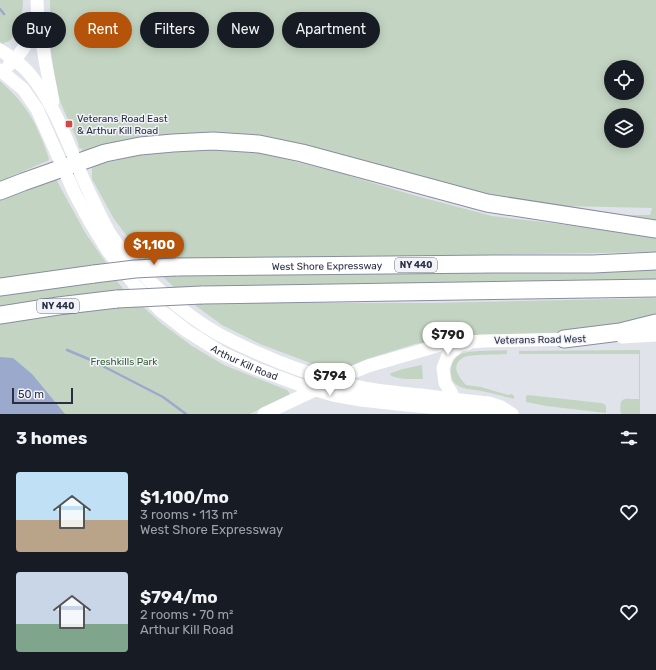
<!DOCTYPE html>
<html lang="en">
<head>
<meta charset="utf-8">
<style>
  :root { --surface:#171b24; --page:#20242c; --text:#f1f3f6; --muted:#9ea1a6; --accent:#b45309 }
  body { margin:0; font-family:Rubik,sans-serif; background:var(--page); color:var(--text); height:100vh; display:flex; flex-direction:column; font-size:15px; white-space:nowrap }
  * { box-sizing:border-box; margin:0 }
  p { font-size:13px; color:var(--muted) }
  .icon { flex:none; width:22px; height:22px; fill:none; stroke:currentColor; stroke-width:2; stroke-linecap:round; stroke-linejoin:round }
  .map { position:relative; height:414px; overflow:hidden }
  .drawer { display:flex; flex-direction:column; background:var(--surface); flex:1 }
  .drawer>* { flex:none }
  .banner { position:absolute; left:12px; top:12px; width:400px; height:36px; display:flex; gap:8px }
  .buttons { position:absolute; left:604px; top:60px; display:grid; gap:8px }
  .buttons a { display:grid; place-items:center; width:40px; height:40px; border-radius:50%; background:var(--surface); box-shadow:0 2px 10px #0003; font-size:20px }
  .scale { position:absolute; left:12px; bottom:10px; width:61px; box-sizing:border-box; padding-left:4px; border:2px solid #292e43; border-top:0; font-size:11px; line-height:14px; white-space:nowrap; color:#292e43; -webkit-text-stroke:3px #f1f3f8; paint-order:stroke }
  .price { position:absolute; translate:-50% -34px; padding:0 9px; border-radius:14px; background:#fff; color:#222; font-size:13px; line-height:26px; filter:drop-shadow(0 1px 2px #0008) }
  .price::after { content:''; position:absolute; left:50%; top:24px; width:12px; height:9px; margin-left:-6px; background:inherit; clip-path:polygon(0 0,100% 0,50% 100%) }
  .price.active { background:var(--accent); color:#fff }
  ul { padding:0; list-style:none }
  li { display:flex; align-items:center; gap:12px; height:100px; padding:0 16px }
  li span { display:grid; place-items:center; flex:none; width:112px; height:80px; border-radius:4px; color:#555 }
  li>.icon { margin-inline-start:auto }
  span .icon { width:48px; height:48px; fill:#fffc; stroke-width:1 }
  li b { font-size:17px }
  h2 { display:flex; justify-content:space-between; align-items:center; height:48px; padding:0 16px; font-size:17px }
  .chip { padding:0 14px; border-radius:18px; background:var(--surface); box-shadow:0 2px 10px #0003; font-size:14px; line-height:36px }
  .chip.active { background:var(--accent); color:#fff }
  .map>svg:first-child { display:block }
  .green { fill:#c3d5c2; fill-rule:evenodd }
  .water { fill:#9baacc }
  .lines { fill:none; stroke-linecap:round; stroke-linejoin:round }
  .stream { stroke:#9baacc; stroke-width:2.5 }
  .highway-casing { stroke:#888da2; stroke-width:19 }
  .secondary { stroke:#fff; stroke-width:13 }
  .highway { stroke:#fff; stroke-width:17 }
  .highway-bridge-casing { stroke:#888da2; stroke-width:19; stroke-linecap:butt }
  .highway-bridge { stroke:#fff; stroke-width:17 }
  .poi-dot { fill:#d34843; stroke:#f1f3f8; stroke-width:1.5 }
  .labels { text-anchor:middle; stroke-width:3; stroke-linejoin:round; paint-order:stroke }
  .shield { fill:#f1f3f8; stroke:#656979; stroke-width:1 }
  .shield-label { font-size:9px; font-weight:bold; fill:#292e43 }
  .poi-label { font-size:10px; fill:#292e43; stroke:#f1f3f8; text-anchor:start }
  .street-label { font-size:10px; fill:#292e43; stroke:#f1f3f8 }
  .park-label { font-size:10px; fill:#365f36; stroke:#f1f3f8 }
</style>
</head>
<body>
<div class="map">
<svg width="656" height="414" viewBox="0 0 656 414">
  <rect width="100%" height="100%" fill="#e1e3eb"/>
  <path class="green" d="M 0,0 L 23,0 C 23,15 20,32 8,42 L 5,42 L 4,44 L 0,42 Z
    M 50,0 L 656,0 L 656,226 L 621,215 L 650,215 L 652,208 L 520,205 L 245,136 L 195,133 L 137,137 L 82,151 L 82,149 L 79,148 L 78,142 L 58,97 L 54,75 L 51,51 ZM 611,67 L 637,67 L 637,93 L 611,93 ZM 611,115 L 637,115 L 637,141 L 611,141 Z
    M 0,81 C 16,95 31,112 39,133 C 43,141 46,150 49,159 L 48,161 L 45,162 L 0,181 Z
    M 193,150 L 244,150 L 277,157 L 340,173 L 413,195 L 492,216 L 543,222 L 656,236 L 656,252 L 146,261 L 114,219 L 92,179 L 92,166 L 150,152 Z
    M 56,177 L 59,185 L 86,234 L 107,264 L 0,279 L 0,199 Z
    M 656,267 L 656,282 L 175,288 L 162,276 L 267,273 Z
    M 115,279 L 126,292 L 0,307 L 0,292 Z
    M 656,298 L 656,318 L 617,327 L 552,334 L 467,336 L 415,344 L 367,359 L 342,370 L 335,368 L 332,370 L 313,364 L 260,344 L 222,325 L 192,303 L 431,303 Z
    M 141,305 L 161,323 L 192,346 L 224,365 L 287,390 L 290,394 L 250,414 L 0,414 L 0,322 L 11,319 Z
    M 507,350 L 507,354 C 494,355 480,354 468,356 C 460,357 454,365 457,372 C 459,377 463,382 466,385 L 481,387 L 508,395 L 512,394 L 514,396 L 514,399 C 503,396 492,393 481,391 C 473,389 464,390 457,385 C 452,382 450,375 451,369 C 451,363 455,357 461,354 C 469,350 496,351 507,350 Z
    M 640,350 L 640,414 L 621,414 C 618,395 625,399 639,399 L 639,354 L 519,354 L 519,351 L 508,351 Z
    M 422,365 L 423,379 C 412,379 399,380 390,375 L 391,373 L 403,369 Z
    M 528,395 L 601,403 L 604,404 L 606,406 L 606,413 L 546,406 L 526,402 L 526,396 Z"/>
  <path class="water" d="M 0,357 L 13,358 L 32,374 L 65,414 L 0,414 Z"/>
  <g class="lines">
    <path class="stream" d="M 0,9 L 4,14
      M 67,350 L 91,360 L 163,397 L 186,414"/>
    <g class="highway-casing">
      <g id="highway">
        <path d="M 0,191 L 23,182 L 105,153 L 140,146 L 173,143 L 213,141 L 259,144 L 302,153 L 487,203 L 656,229"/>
        <path id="s2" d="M 176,267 L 494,264 L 593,264 L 656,261"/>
        <path d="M 0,287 L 94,274"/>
        <path d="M 202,295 L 656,288"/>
        <path d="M 0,315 L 58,306 L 117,299"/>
        <path d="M 564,339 L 620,332 L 656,323"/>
      </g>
    </g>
    <g class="secondary">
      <path d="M 38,15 L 45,60 L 53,101"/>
      <path d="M 0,50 C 10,56 20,63 28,72 C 57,105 71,154 90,194 C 97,208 103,223 112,237 C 137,273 182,314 220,335 C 239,345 259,354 279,362 C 310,374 343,385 376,390 C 391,392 406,394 421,395 C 444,398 467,401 489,403 L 501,407 L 512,414"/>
      <path d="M 9,65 C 23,53 33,34 37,16 C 38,11 37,5 37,0"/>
      <path id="s1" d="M 0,70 L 23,89 L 37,109 L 75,194 L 89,220 L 108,251 L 134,284 L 160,310 L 187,331 L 222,353 L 257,369 L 300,385 L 333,395 L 361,400 L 406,405 L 499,413"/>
      <path d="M 622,337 L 656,335"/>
      <path d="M 454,399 L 451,392 L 445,383 L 443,368 L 448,355 L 460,345 L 467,344"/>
      <path d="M 264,414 L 349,374 L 368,366 L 444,344 L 483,341 L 572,339"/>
    </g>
    <use href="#highway" class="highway"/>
    <g class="highway-bridge-casing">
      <path id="highway-bridge" d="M 94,274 L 135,269 L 176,267
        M 117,299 L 202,295"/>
    </g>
    <use href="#highway-bridge" class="highway-bridge"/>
  </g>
  <rect class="poi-dot" x="65" y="120" width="8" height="8" rx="2"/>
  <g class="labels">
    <g class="shield">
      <rect x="395" y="258" width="42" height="14" rx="3"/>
      <rect x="37" y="299" width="42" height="14" rx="3"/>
    </g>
    <g class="shield-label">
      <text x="416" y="268">NY 440</text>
      <text x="58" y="309">NY 440</text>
    </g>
    <g class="poi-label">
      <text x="77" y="122">Veterans Road East<tspan x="77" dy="12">&amp; Arthur Kill Road</tspan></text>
    </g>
    <g class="street-label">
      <text dy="4" stroke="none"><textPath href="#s2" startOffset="151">West Shore Expressway</textPath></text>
      <text transform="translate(540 339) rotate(-1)" y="4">Veterans Road West</text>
      <text dy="4" stroke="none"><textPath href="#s1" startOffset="392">Arthur Kill Road</textPath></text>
    </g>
    <g class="park-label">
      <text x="124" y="365">Freshkills Park</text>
    </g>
  </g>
</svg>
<div class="buttons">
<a><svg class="icon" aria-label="locate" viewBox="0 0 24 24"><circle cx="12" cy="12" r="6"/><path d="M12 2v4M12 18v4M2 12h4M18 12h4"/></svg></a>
<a><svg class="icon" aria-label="layers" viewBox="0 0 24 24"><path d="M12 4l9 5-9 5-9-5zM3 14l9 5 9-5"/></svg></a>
</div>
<div class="scale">50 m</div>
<b class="price active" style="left:154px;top:266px">$1,100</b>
<b class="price" style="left:448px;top:356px">$790</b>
<b class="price" style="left:330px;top:397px">$794</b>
<div class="banner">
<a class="chip">Buy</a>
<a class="chip active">Rent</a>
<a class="chip">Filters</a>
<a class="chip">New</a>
<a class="chip">Apartment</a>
</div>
</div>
<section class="drawer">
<h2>3 homes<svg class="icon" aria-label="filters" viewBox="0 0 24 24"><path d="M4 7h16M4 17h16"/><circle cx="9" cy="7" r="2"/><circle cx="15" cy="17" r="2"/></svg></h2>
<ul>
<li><span style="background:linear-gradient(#bfe0f5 60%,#b9a48a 0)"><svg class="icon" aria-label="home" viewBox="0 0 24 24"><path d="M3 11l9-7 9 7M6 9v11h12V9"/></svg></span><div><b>$1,100/mo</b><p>3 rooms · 113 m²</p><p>West Shore Expressway</p></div><svg class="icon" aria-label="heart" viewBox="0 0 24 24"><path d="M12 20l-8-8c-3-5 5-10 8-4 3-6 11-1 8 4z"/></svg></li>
<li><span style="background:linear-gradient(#c9d6e8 65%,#7fa58c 0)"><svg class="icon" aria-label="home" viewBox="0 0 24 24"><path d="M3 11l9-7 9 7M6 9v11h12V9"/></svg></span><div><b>$794/mo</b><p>2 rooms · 70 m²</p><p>Arthur Kill Road</p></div><svg class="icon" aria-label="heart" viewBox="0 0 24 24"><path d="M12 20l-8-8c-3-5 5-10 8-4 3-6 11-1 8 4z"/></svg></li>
</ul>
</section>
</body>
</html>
